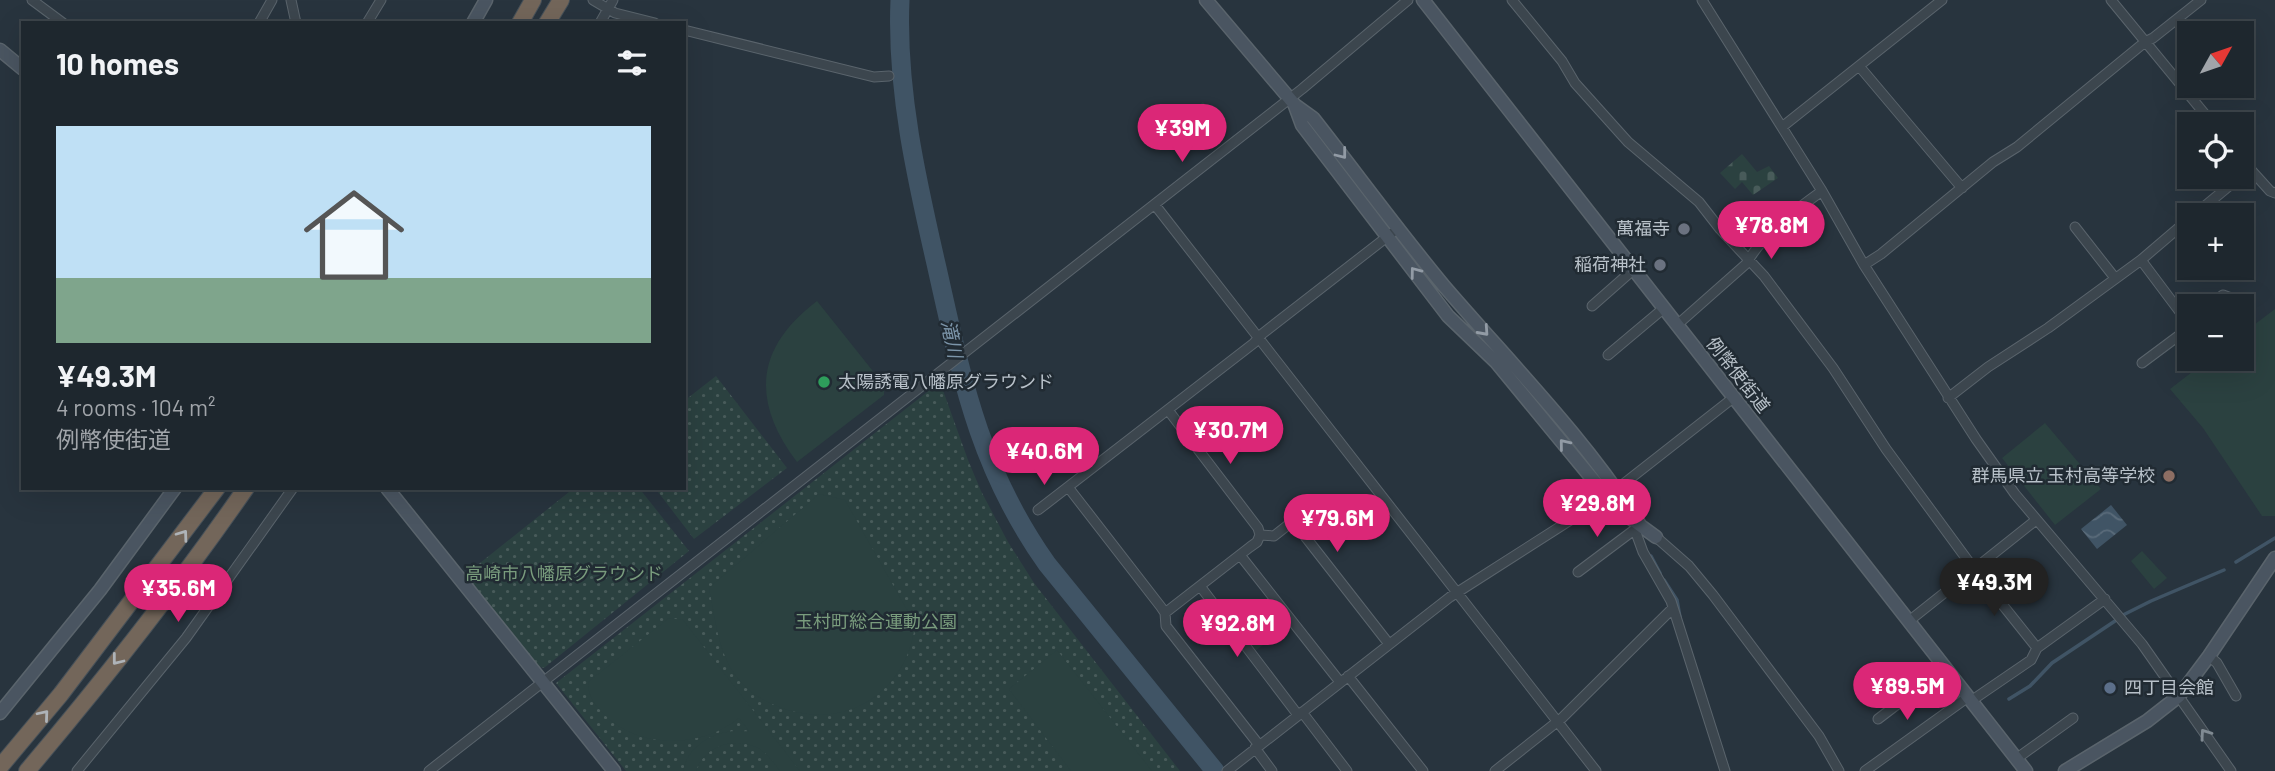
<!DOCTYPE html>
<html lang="en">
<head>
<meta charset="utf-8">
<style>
  :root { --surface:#1e272e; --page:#2b333a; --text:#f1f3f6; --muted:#a1a5aa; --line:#3c444a; --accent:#db2777 }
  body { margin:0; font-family:Barlow,"Noto Sans JP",sans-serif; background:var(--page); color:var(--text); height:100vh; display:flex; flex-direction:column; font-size:26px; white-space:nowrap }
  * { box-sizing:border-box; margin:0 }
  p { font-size:23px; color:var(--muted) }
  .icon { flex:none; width:38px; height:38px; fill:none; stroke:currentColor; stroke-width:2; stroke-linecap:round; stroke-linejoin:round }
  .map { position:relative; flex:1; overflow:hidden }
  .details { position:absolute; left:21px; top:21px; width:665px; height:469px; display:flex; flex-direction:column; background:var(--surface); border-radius:0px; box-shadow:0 7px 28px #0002,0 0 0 2px var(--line) }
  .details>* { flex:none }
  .needle { width:46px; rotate:50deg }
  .fabs { position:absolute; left:2177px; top:21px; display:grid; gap:14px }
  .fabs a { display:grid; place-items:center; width:77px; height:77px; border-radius:0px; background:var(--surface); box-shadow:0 7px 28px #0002,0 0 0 2px var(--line); font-size:35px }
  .price { position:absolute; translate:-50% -60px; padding:0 16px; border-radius:24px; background:var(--accent); color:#fff; font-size:23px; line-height:46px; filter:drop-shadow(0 2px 4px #0008) }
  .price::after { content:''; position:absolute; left:50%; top:42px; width:21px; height:16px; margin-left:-10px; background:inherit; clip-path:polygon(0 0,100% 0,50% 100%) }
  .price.active { background:#222; color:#fff }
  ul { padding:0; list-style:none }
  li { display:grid; align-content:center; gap:14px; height:371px; padding:0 35px }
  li+li { border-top:2px solid var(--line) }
  li span { display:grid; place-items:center; height:217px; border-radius:0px; color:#555 }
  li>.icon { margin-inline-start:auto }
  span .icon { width:126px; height:126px; fill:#fffc; stroke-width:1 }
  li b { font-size:30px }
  h2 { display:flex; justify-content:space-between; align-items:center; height:84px; padding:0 35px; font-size:30px }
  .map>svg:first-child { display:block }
  .grass { fill:url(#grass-dots) }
  .cemetery { fill:url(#cemetery-stones) }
  .pitch { fill:#2b4140 }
  .water { fill:url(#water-waves) }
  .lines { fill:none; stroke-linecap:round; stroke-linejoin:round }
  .stream { stroke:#405465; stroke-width:3.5 }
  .river { stroke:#405465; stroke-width:19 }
  .street-casing { stroke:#5a646c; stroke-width:11 }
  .secondary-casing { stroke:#5a646c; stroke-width:15 }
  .highway-casing { stroke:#475159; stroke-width:18 }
  .street { stroke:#3c464e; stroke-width:9 }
  .secondary { stroke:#4a5561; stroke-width:12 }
  .highway { stroke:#73665a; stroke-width:16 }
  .oneway { stroke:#929ba5 }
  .oneway2 { stroke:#aeb3b8 }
  .oneway3 { stroke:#808a92 }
  .worship-dot { fill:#6b7280; stroke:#212b33; stroke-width:2.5 }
  .leisure-dot { fill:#2e9e5b; stroke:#212b33; stroke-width:2.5 }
  .education-dot { fill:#8d6e63; stroke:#212b33; stroke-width:2.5 }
  .service-dot { fill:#5c6f8a; stroke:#212b33; stroke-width:2.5 }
  .labels { text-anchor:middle; stroke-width:5; stroke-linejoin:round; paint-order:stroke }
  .poi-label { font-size:18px; fill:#b8c1c9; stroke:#212b33; text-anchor:end }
  .street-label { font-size:18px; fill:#b8c1c9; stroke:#212b33 }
  .park-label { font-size:18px; fill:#799c7d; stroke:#212b33 }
  .water-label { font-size:19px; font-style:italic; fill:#7c95a9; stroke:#212b33 }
</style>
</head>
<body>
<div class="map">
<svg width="2275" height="771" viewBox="0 0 2275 771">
  <defs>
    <pattern id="grass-dots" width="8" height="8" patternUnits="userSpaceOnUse" patternTransform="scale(1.75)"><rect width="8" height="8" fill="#2b4140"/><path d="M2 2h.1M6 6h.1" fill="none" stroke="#485b5a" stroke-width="1.8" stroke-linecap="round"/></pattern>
    <pattern id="cemetery-stones" width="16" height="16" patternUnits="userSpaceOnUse" patternTransform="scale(1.75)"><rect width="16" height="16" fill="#2b4140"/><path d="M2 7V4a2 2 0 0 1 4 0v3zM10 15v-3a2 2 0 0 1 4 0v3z" fill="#485b5a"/></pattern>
    <pattern id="water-waves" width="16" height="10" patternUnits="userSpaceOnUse" patternTransform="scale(1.75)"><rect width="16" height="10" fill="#405465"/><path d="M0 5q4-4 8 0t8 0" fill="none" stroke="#5a6b7a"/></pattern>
  </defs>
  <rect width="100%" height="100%" fill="#28343e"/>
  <path class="grass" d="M 1203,102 L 1220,124 L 1220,127 L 1212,135 L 1192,111 Z
    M 716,376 L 787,468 L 694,539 L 655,488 L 684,488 L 684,401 Z
    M 940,382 L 968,460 L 981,491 L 1008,542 L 1034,583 L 1180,771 L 626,771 L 556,683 Z
    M 574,488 L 639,488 L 689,551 L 544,668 L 538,666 L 465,575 Z
    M 1269,597 L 1290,624 L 1255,651 L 1234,624 Z"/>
  <path class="cemetery" d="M 1742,154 L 1757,172 L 1769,166 L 1778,178 L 1753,195 L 1742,182 L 1735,189 L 1720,173 Z"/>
  <path class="pitch" d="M 817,301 L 884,385 L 884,395 L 797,462 C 751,401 755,348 817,301 Z
    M 2275,309 L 2275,516 L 2262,516 L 2203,428 L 2170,389 L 2209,359 L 2242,359 L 2242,334 Z
    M 2045,423 L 2101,489 L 2055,525 L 2002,458 Z
    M 819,494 L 845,500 L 915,624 C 908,689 851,729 788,710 C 772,705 754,697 742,683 C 718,658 716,621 709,588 Z
    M 2142,551 L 2167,578 L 2154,589 L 2131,561 Z
    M 669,618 L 683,620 L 800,771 L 780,771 C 773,762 767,752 756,747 C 734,737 704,746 696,771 L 683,771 C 687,750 707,735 727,732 C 735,730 743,732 749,731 L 739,718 C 703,748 638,750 604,714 C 594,704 588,696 588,682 Z
    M 1057,650 L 1152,771 L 1071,771 L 1009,689 Z"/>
  <path class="water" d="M 2111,505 L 2127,525 L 2097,549 L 2081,529 Z"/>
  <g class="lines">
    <path class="stream" d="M 1651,556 L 1660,573
      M 2236,562 L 2275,538
      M 1664,580 L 1677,600 L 1680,617
      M 2123,615 L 2151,601 L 2224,570
      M 2009,699 L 2030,686 L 2052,663 L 2115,621"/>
    <path class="river" d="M 900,0 C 896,90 917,181 937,268 C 962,379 979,468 1047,564 L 1215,771"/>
    <g class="street-casing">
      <path id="street" d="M 32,0 L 63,23
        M 291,0 L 296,23
        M 593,0 L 615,13 L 655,23
        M 1512,0 L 1562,61 L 1575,83 L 1628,142 L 1699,202 L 1720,229 L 1764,276 L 1833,368 L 1886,449 L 1974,569 L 2037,648
        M 1702,0 L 1822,191 L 1864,265 L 1976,439 L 2015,494 L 2142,644 L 2231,771
        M 2111,0 L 2213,124
        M 259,23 L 272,0
        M 367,23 L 381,0
        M 600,23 L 613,0
        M 684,30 L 874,77 L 889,76
        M 1859,66 L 1962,188
        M 1782,127 L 1942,0
        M 2242,160 L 2270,191 L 2275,193
        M 1155,205 L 1596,771
        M 2194,215 L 2240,177
        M 2075,227 L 2115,278
        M 2141,260 L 2189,324
        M 1864,265 L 1881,254 L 1993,162 L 2017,147 L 2145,42 L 2153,38 L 2201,0
        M 1592,306 L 1634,269
        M 2208,306 L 2223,295 L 2231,298 L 2238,306
        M 2242,311 L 2248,318
        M 1677,325 L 1746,264 C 1763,234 1794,211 1822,191
        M 1608,355 L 1664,308
        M 2142,363 L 2189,328
        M 1948,398 L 1988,367 L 2048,328 L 2141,260 L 2189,219
        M 1168,410 L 1258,528 L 1260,535
        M 1068,487 L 1161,607 L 1165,613 L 1166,626 L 1259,745
        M 1038,510 L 1254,343 L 1262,334 L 1392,233
        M 1635,530 L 1643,552 L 1671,601 L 1725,771
        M 1260,535 L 1274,536 L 1293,521 L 1389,644
        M 1656,537 L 1689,566 L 1713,595 L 1819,736 L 1839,771
        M 1240,555 L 1340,682
        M 1578,572 L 1638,527
        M 1200,586 L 1298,715
        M 1165,613 L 1250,547 L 1257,542 L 1260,535
        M 1909,621 L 2036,520
        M 2209,656 L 2217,663 L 2236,696
        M 1348,676 L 1423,771
        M 1971,701 L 2031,660 L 2037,648 L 2105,599
        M 1302,712 L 1347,771
        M 1878,719 L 1945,668
        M 1255,748 L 1272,771
        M 2016,759 L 2073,718
        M 77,771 L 186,638 L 293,488
        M 429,771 L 1302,89 L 1408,0
        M 1227,771 L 1450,597 L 1608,496 L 1733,398
        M 1495,771 L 1562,718 L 1673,608
        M 1865,771 L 1968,697"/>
    </g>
    <g class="secondary-casing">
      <path id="secondary" d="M 1206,0 L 1295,105 L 1313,118 C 1357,174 1399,232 1444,286 C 1511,364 1585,438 1640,525
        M 1423,0 L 2026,771
        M 473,23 L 486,0
        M 0,50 L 23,69
        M 1295,106 L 1302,125 L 1448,316 L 1496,362 L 1599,487 L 1630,518 L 1656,537
        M 387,488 L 614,771
        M 0,713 L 100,590 L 175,488
        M 2065,771 L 2147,721 L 2179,696 L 2209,656 L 2275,558"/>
    </g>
    <g class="highway-casing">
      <path id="highway" d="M 520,23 L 533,0
        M 547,23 L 561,0
        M 0,767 L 61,694 L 217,488
        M 27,771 C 104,680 178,586 246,488"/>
    </g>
    <use href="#street" class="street"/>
    <use href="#secondary" class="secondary"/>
    <use href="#highway" class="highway"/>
  </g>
  <defs><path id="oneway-chevron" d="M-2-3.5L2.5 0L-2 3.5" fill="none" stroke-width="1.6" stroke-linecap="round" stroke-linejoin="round" transform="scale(1.75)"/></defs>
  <g class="oneway">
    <use href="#oneway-chevron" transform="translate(1342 154) rotate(52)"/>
    <use href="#oneway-chevron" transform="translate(1415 272) rotate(-127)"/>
    <use href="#oneway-chevron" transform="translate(1484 331) rotate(48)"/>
    <use href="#oneway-chevron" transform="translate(1564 444) rotate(-129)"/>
  </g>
  <g class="oneway2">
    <use href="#oneway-chevron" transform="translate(183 535) rotate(-54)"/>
    <use href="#oneway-chevron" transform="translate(117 660) rotate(128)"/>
    <use href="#oneway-chevron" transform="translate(44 715) rotate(-50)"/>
  </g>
  <use class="oneway3" href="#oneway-chevron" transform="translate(2205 734) rotate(-125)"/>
  <g class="worship-dot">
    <circle cx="1684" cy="229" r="7"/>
    <circle cx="1660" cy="265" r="7"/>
  </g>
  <circle class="leisure-dot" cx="824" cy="382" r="7"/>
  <circle class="education-dot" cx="2169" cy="476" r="7"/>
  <circle class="service-dot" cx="2110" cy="688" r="7"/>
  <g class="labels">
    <g class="poi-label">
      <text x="1670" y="235">萬福寺</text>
      <text x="1646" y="271">稲荷神社</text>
      <text x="838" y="388" text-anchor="start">太陽誘電八幡原グラウンド</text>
      <text x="2155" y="482">群馬県立 玉村高等学校</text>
      <text x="2124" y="694" text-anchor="start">四丁目会館</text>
    </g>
    <g class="street-label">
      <text transform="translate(1738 375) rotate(52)" y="6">例幣使街道</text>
    </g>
    <g class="park-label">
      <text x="564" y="580">高崎市八幡原グラウンド</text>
      <text x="876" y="628">玉村町総合運動公園</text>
    </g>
    <g class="water-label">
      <text transform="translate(952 339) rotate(78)" y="7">滝川</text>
    </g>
  </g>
</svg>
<div class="fabs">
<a><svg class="needle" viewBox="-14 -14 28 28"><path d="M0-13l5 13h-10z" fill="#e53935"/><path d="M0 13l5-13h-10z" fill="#a1a5aa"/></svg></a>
<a><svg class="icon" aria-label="locate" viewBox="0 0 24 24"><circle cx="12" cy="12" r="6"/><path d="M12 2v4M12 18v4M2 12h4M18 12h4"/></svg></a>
<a>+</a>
<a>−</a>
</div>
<b class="price" style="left:1182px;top:164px">¥39M</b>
<b class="price" style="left:1771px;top:261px">¥78.8M</b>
<b class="price" style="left:1230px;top:466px">¥30.7M</b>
<b class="price" style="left:1044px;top:487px">¥40.6M</b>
<b class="price" style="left:1597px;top:539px">¥29.8M</b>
<b class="price" style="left:1337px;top:554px">¥79.6M</b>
<b class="price active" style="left:1994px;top:618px">¥49.3M</b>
<b class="price" style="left:178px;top:624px">¥35.6M</b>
<b class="price" style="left:1237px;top:659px">¥92.8M</b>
<b class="price" style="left:1907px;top:722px">¥89.5M</b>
<section class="details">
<h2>10 homes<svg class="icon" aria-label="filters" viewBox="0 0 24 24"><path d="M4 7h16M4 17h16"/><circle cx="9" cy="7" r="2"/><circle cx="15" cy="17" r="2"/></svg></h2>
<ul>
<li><span style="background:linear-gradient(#bfe0f5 70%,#7fa58c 0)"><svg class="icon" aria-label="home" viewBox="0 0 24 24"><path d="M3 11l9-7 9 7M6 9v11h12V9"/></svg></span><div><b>¥49.3M</b><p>4 rooms · 104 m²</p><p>例幣使街道</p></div></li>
</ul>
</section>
</div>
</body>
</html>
